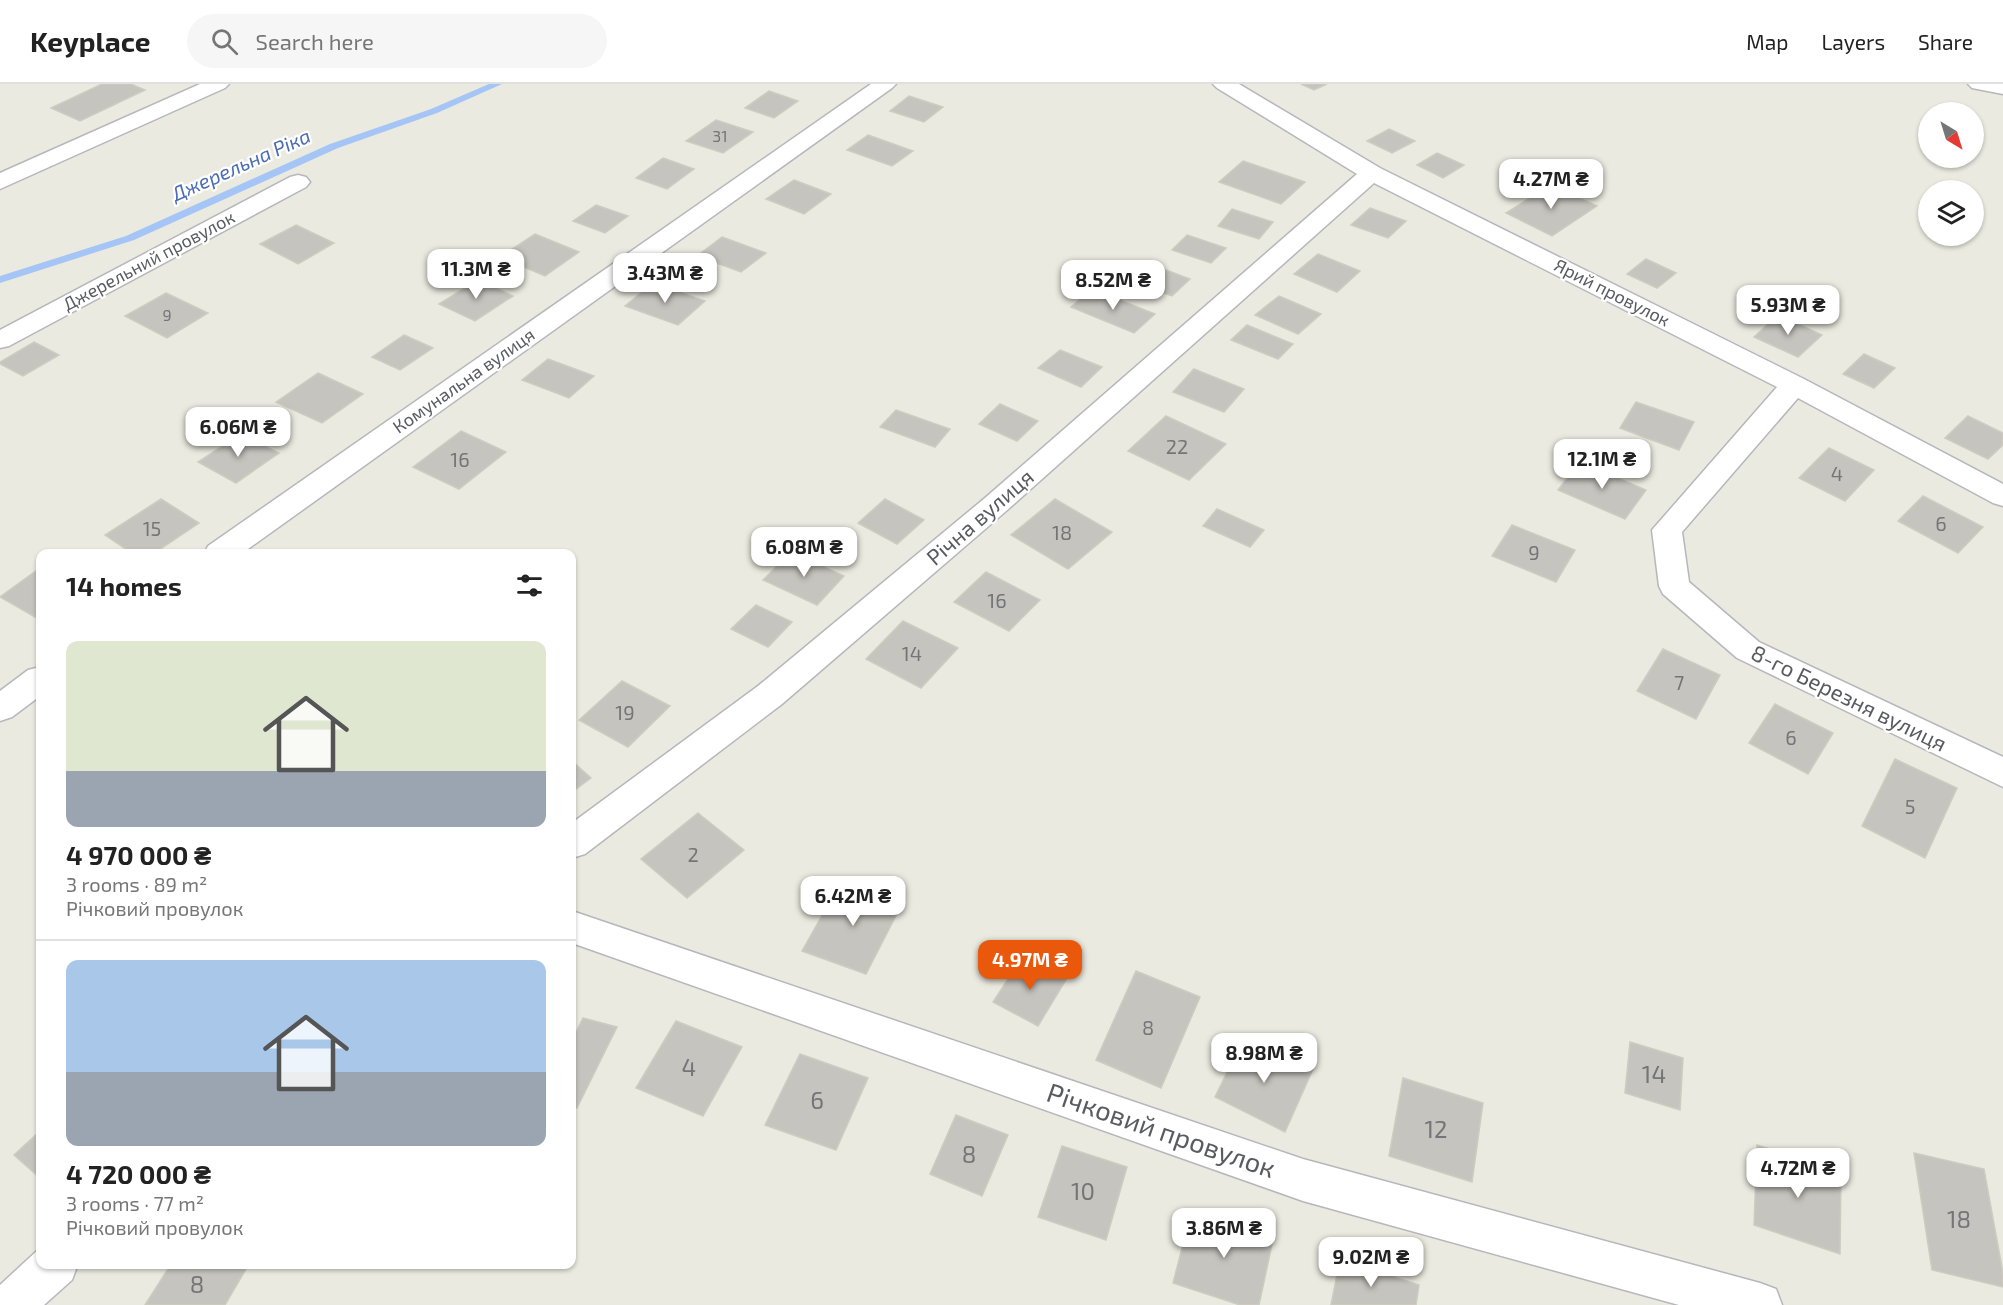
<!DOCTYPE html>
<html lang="en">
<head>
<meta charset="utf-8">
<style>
  :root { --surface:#fff; --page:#f6f6f6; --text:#222; --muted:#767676; --line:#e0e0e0; --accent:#ea580c }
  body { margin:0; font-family:"Exo 2",sans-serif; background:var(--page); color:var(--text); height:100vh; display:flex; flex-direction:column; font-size:22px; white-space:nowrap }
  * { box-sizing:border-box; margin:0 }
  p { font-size:20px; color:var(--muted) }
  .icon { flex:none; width:33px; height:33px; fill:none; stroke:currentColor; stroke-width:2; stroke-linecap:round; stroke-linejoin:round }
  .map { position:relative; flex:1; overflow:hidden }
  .panel { position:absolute; left:36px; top:465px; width:540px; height:720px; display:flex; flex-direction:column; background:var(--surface); border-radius:12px; box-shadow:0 2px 4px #0004 }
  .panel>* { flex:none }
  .needle { width:39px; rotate:142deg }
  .controls { position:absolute; left:1918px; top:18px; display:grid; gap:12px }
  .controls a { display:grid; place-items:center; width:66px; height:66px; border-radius:50%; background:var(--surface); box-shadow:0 2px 4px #0004; font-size:30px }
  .price { position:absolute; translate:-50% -51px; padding:0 14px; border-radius:12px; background:#fff; color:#222; font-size:20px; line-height:39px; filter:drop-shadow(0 2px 3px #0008) }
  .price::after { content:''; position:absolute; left:50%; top:36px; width:18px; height:14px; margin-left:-9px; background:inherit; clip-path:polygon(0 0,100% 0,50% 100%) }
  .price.on { background:var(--accent); color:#fff }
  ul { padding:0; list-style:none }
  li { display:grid; align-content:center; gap:12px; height:318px; padding:0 30px }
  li+li { border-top:2px solid var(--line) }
  li span { display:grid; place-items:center; height:186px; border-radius:12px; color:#555 }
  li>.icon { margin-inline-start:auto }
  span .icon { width:108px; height:108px; fill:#fffc; stroke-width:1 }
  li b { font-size:26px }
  h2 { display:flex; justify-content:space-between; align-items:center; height:72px; padding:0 30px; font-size:26px }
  header { display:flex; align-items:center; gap:36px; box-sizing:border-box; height:84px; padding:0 30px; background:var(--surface); border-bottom:2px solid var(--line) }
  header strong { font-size:28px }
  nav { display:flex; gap:33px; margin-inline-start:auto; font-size:21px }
  .search { width:420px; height:54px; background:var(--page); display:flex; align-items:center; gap:15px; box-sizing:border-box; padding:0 21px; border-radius:33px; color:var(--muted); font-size:22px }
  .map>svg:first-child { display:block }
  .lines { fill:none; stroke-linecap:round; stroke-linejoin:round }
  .stream { fill:#a5c5f6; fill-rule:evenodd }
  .building { fill:#c6c4be; stroke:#ceccbf; stroke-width:1.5 }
  .minor-casing { stroke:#b6b7bc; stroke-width:3 }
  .minor { fill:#fff; fill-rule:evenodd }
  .labels { text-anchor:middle; stroke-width:4.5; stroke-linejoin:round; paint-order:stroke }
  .far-number-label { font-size:16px; fill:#747578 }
  .far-street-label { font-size:18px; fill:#595b60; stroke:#fff }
  .far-water-label { font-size:20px; font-style:italic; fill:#4b6db5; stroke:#fff }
  .number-label { font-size:20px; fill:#747578 }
  .street-label { font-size:22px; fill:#595b60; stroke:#fff }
  .near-number-label { font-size:24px; fill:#747578 }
  .near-street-label { font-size:27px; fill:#595b60; stroke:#fff }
</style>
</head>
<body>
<header>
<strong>Keyplace</strong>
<div class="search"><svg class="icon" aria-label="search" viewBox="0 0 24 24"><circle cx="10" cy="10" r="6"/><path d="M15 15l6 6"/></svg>Search here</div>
<nav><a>Map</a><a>Layers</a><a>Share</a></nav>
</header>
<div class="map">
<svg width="2003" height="1221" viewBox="0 0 2003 1221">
  <rect width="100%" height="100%" fill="#eaeae0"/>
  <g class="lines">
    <path class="stream" d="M 489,0 L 502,0 L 437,29 L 338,64 L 134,156 L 0,199 L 0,192 L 126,152 L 330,60 L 431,25 Z"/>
  </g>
  <path class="building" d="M 102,0 L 131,0 L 145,6 L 80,37 L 51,24 Z
    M 1301,0 L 1327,0 L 1314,6 Z
    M 769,7 L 798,17 L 774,34 L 745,24 Z
    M 909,12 L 943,23 L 924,38 L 890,27 Z
    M 716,36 L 753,48 L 723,69 L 686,57 Z
    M 1389,45 L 1415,57 L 1392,69 L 1367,57 Z
    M 868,51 L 913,67 L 892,82 L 847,66 Z
    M 1437,69 L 1464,81 L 1443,94 L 1417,81 Z
    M 663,74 L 694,85 L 667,105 L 636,94 Z
    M 1243,77 L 1305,98 L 1281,120 L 1219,98 Z
    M 794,96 L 831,110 L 804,130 L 766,115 Z
    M 1550,101 L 1597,122 L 1552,152 L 1506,129 Z
    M 596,121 L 628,132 L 605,149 L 573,137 Z
    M 1370,124 L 1406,137 L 1388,154 L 1351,141 Z
    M 1232,125 L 1273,138 L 1259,155 L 1218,142 Z
    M 296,141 L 334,159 L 298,180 L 260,160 Z
    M 535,150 L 579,168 L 545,192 L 500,173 Z
    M 1187,151 L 1226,164 L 1211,179 L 1172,166 Z
    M 722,153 L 766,169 L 741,188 L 697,172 Z
    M 1318,170 L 1360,187 L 1337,208 L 1294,190 Z
    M 1646,175 L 1676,189 L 1657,204 L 1627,190 Z
    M 1150,180 L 1190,195 L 1172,212 L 1131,198 Z
    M 478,196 L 513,212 L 475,237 L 439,220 Z
    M 653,199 L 705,217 L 678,241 L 625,222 Z
    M 1092,205 L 1155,230 L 1134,249 L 1071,223 Z
    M 166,209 L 208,229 L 167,254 L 125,232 Z
    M 1279,212 L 1321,230 L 1298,250 L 1255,231 Z
    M 1778,231 L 1822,251 L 1798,273 L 1754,253 Z
    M 1247,241 L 1293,260 L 1278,275 L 1231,256 Z
    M 404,251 L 433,264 L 400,286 L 372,273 Z
    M 34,258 L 59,271 L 23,292 L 0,280 L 0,278 Z
    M 1060,266 L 1102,283 L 1081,303 L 1038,284 Z
    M 1864,270 L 1895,284 L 1874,304 L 1843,290 Z
    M 548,275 L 594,292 L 569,314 L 522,296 Z
    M 1194,285 L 1244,305 L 1224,328 L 1173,308 Z
    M 318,289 L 363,310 L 322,339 L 276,318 Z
    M 1636,318 L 1694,338 L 1679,366 L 1620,344 Z
    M 1000,320 L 1038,337 L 1017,357 L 979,340 Z
    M 896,326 L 950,345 L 935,363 L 880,343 Z
    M 1166,332 L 1226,360 L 1189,396 L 1128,367 Z
    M 1968,332 L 2003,349 L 2003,361 L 1988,375 L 1945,354 Z
    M 461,347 L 506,368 L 459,405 L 413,383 Z
    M 241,350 L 279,369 L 236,399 L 198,378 Z
    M 1829,364 L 1874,386 L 1845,417 L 1799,394 Z
    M 1580,378 L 1646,406 L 1625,435 L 1558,406 Z
    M 1923,412 L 1983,443 L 1958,469 L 1898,437 Z
    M 161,415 L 199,439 L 153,470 L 133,470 L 105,451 Z
    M 885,415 L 924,436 L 897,460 L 858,439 Z
    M 1055,415 L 1112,448 L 1068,485 L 1011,451 Z
    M 1217,425 L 1264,446 L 1250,463 L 1203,442 Z
    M 1512,441 L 1575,466 L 1556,498 L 1492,472 Z
    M 791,468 L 844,492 L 817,521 L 763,496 Z
    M 40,484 L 40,536 L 0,513 Z
    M 986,488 L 1040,516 L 1009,547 L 954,518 Z
    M 756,521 L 792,538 L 768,563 L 731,545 Z
    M 903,537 L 958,564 L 921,604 L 866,575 Z
    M 1663,565 L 1720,591 L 1696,635 L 1637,607 Z
    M 622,597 L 670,622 L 628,663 L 579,636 Z
    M 1775,620 L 1833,649 L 1808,690 L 1749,659 Z
    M 1895,675 L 1957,704 L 1925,774 L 1862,742 Z
    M 572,677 L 591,694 L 572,708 Z
    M 698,729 L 744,766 L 687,814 L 641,775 Z
    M 842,796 L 903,818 L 866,890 L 802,867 Z
    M 1023,872 L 1067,894 L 1038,942 L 993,918 Z
    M 1136,887 L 1200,913 L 1161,1004 L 1096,976 Z
    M 583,934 L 617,943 L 577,1024 L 572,1022 L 572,957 Z
    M 676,937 L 742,963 L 703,1032 L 636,1004 Z
    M 1245,952 L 1313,985 L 1285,1048 L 1215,1013 Z
    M 1630,958 L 1683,974 L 1680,1026 L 1625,1009 Z
    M 800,970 L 868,994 L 836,1066 L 765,1041 Z
    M 1403,994 L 1483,1019 L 1472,1098 L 1389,1072 Z
    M 956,1031 L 1008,1051 L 982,1112 L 930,1090 Z
    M 40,1047 L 40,1094 L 14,1071 Z
    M 1757,1061 L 1841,1088 L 1840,1170 L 1754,1141 Z
    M 1062,1062 L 1127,1083 L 1106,1156 L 1038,1133 Z
    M 1914,1069 L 1984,1085 L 2003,1189 L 2003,1203 L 1932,1186 Z
    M 1192,1125 L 1274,1151 L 1259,1221 L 1240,1221 L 1173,1199 Z
    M 1340,1175 L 1419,1201 L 1416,1221 L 1331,1221 Z
    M 171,1180 L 249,1180 L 225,1221 L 145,1221 Z"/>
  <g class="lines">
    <g class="minor-casing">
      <path id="minor" d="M 200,0 L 229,0 L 225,4 L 0,105 L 0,89 Z
        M 871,0 L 896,0 L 892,4 L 241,470 L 204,470 L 208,462 Z
        M 1213,0 L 1239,0 L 1380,84 L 1804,295 L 2003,400 L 2003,422 L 1993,419 L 1798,314 L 1682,448 L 1689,498 L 1759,558 L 2003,673 L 2003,703 L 1737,574 L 1663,510 L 1659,502 L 1652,446 L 1777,303 L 1374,99 L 1005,428 L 782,620 L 585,770 L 572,774 L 572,739 L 758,602 L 985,414 L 1357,90 L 1217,4 Z
        M 1968,0 L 2003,0 L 2003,10 L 1972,4 Z
        M 298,91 L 306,93 L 310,98 L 306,103 L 9,262 L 0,264 L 0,246 L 290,93 Z
        M 40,583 L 40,612 L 12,633 L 0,637 L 0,607 L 28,586 Z
        M 572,827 L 1303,1075 L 1760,1199 L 1776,1205 L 1782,1221 L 1679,1221 L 1303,1117 L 572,859 Z
        M 40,1164 L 40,1180 L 78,1180 L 72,1196 L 44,1221 L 0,1221 L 0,1201 Z"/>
    </g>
    <use href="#minor" class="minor"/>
  </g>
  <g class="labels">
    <g class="far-number-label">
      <text x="720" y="58">31</text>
      <text x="167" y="237">9</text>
    </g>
    <g class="far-street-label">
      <text transform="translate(149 177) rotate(-28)" y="6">Джерельний провулок</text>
      <text transform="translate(1612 209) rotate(27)" y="6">Ярий провулок</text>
      <text transform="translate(464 297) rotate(-35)" y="6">Комунальна вулиця</text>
    </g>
    <g class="far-water-label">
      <text transform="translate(241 81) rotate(-24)" y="7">Джерельна Ріка</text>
    </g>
    <g class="number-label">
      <text x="1177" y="370">22</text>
      <text x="460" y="383">16</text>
      <text x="1837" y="397">4</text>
      <text x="1941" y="447">6</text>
      <text x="152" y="452">15</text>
      <text x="1062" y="456">18</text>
      <text x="1534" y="476">9</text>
      <text x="997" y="524">16</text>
      <text x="912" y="577">14</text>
      <text x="1679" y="606">7</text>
      <text x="625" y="636">19</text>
      <text x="1791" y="661">6</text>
      <text x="1910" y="730">5</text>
      <text x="693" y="778">2</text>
      <text x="1148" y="951">8</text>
    </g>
    <g class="street-label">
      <text transform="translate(980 433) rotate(-41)" y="8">Річна вулиця</text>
      <text transform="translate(1849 614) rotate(26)" y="8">8-го Березня вулиця</text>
    </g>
    <g class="near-number-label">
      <text x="689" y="992">4</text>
      <text x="1654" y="999">14</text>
      <text x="817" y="1025">6</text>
      <text x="1436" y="1054">12</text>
      <text x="969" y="1079">8</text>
      <text x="1083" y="1116">10</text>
      <text x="1959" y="1144">18</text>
      <text x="197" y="1209">8</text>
    </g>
    <g class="near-street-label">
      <text transform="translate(1161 1047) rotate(19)" y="9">Річковий провулок</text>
    </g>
  </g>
</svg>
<div class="controls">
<a><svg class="needle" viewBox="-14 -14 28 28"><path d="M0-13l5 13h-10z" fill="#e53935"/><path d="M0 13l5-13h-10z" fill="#767676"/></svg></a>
<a><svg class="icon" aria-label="layers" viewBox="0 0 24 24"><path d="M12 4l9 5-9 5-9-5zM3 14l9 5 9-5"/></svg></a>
</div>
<b class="price" style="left:1551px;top:126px">4.27M ₴</b>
<b class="price" style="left:476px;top:216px">11.3M ₴</b>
<b class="price" style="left:665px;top:220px">3.43M ₴</b>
<b class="price" style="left:1113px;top:227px">8.52M ₴</b>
<b class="price" style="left:1788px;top:252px">5.93M ₴</b>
<b class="price" style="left:238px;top:374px">6.06M ₴</b>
<b class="price" style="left:1602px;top:406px">12.1M ₴</b>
<b class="price" style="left:804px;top:494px">6.08M ₴</b>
<b class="price" style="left:853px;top:843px">6.42M ₴</b>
<b class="price on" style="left:1030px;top:907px">4.97M ₴</b>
<b class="price" style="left:1264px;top:1000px">8.98M ₴</b>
<b class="price" style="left:1798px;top:1115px">4.72M ₴</b>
<b class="price" style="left:1224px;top:1175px">3.86M ₴</b>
<b class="price" style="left:1371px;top:1204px">9.02M ₴</b>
<section class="panel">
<h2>14 homes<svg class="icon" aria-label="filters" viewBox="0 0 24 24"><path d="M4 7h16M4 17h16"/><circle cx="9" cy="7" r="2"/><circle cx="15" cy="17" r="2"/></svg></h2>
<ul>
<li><span style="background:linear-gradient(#dfe7d0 70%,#9aa5b1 0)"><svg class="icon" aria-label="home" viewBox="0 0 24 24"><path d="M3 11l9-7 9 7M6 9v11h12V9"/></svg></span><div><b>4 970 000 ₴</b><p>3 rooms · 89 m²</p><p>Річковий провулок</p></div></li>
<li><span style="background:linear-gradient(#a9c7e8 60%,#9aa5b1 0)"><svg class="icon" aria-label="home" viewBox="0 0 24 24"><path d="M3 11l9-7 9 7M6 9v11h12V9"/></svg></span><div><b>4 720 000 ₴</b><p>3 rooms · 77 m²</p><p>Річковий провулок</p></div></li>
</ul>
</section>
</div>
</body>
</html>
